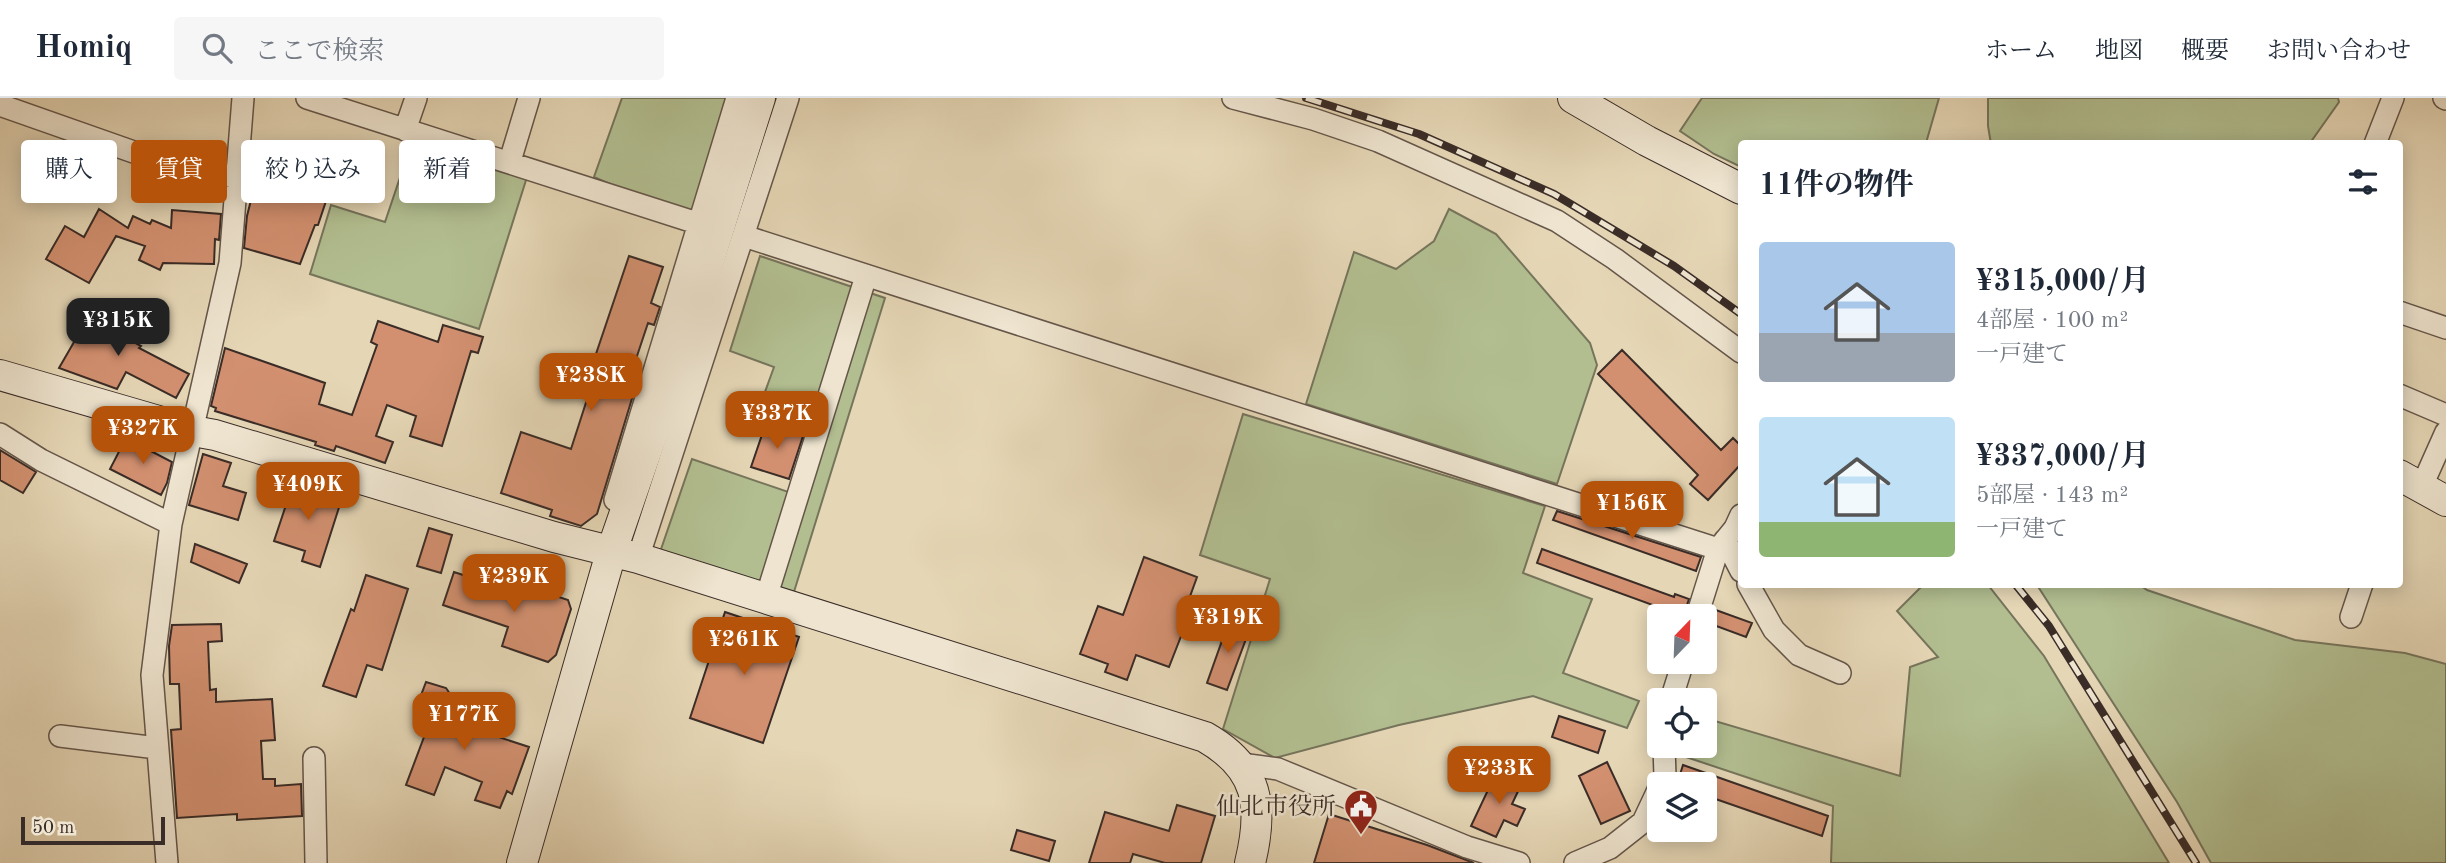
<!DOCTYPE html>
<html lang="ja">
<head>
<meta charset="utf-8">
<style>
  :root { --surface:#fff; --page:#f6f6f7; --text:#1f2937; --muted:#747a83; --line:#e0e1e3; --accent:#b45309 }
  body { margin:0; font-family:"Old Standard TT","Noto Serif JP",serif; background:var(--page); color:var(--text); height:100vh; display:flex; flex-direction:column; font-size:26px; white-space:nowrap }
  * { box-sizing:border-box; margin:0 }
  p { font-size:23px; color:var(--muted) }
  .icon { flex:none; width:38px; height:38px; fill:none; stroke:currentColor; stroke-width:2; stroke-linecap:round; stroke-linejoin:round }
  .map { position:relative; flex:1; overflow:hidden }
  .panel { position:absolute; left:1738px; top:42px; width:665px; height:448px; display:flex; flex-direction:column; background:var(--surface); border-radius:7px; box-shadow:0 4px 18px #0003 }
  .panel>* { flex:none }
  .top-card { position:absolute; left:21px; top:42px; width:665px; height:63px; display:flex; gap:14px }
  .needle { width:46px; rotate:23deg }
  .controls { position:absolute; left:1647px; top:506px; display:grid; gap:14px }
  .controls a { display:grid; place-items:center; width:70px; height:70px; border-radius:7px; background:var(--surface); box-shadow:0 4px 18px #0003; font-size:35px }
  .scale { position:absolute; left:21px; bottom:18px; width:144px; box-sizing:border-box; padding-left:7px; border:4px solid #3a2c27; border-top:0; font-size:19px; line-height:24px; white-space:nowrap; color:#3a2c27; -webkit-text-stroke:5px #eee4cf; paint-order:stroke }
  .price { position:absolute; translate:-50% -60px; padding:0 16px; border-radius:14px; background:var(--accent); color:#fff; font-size:23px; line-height:46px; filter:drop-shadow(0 2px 4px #0008) }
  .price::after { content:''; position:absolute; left:50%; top:42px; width:21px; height:16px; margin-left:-10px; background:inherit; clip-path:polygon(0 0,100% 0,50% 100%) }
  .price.on { background:#222; color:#fff }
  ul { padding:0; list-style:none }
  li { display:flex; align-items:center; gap:21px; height:175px; padding:0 21px }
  li span { display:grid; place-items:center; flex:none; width:196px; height:140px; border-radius:7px; color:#555 }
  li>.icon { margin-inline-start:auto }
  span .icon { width:84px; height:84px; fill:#fffc; stroke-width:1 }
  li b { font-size:30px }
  h2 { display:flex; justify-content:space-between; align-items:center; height:84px; padding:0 21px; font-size:30px }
  .pill { padding:0 24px; border-radius:7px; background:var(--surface); box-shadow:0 4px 18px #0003; font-size:24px; line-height:63px }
  .pill.on { background:var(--accent); color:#fff }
  header { display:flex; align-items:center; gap:42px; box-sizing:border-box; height:98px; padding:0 35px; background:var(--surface); border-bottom:2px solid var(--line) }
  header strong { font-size:33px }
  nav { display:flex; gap:38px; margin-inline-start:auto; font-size:24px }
  .search { width:490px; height:63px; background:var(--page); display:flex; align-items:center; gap:18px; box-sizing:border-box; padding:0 24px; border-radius:7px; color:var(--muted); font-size:26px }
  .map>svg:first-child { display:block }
  .green { fill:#b2be90; stroke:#76755c; stroke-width:2 }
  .building { fill:#d29070; stroke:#3a2c27; stroke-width:2 }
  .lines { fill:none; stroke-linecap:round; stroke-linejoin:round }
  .street-casing { stroke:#65564a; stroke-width:24 }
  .secondary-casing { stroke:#3a2c27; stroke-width:32 }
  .street { stroke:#eee4cf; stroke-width:21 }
  .secondary { stroke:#eee4cf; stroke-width:30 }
  .rail-casing { stroke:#3a2c27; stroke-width:8 }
  .rail { stroke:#eee4cf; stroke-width:5; stroke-dasharray:16; stroke-linecap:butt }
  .labels { text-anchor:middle; stroke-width:5; stroke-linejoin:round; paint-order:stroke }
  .poi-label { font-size:24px; fill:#3a2c27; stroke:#eee4cf; text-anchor:end }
</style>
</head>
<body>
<header>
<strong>Homiq</strong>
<div class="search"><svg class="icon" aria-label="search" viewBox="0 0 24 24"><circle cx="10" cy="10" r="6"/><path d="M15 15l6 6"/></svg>ここで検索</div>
<nav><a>ホーム</a><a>地図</a><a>概要</a><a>お問い合わせ</a></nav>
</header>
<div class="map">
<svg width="2446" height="765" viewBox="0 0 2446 765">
  <rect width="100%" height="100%" fill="#e5d6b5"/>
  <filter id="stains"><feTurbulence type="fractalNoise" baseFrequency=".00286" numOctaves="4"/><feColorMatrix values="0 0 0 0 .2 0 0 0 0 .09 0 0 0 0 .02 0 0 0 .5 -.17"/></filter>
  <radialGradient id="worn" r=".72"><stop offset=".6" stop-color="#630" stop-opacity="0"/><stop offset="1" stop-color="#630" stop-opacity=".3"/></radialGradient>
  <path class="green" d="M 622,0 L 730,0 L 700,126 L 594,79 Z
    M 1702,0 L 1939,0 L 1926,45 L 1741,46 L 1741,69 L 1714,56 L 1680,33 Z
    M 1988,0 L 2338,0 L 2339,4 L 2310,45 L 1991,46 L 1988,28 Z
    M 411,47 L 527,79 L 479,231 L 310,176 L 331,107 L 385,124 Z
    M 1449,111 L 1496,136 L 1590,245 L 1597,267 L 1557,386 L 1306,306 L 1354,154 L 1396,171 L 1434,143 Z
    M 760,158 L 885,200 L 793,497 L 659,457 L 692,361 L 797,397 L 816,339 L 757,316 L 774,269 L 730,253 Z
    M 1243,316 L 1545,408 L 1523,475 L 1592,501 L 1563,575 L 1639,603 L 1627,630 L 1533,598 L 1399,627 L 1275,660 L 1223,631 L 1270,481 L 1200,457 Z
    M 1923,487 L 1988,487 L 2044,558 L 2169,765 L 1831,765 L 1833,708 L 1674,655 L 1676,648 L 1704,648 L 1705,620 L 1900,678 L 1910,569 L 1938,559 L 1897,513 Z
    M 2037,487 L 2140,487 L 2147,492 L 2295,542 L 2405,555 L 2446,566 L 2446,765 L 2211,765 L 2177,704 Z"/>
  <path class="building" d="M 257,78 L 306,95 L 310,84 L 330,91 L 318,127 L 315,127 L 300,166 L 244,150 L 247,118 Z
    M 99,111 L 128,130 L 133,118 L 150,126 L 152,122 L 171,130 L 172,112 L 221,116 L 219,142 L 215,141 L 214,166 L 163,165 L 160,172 L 139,162 L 145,148 L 116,138 L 89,185 L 46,161 L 65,128 L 84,139 Z
    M 629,158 L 663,169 L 651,205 L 660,209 L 654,227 L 648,225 L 629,282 L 637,284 L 597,416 L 581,428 L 550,418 L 552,412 L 501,395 L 521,334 L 571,351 L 601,258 L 596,256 Z
    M 96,206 L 111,214 L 103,227 L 141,248 L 139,250 L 189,276 L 176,300 L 126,274 L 117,291 L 59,270 Z
    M 378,223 L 438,244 L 443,227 L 483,239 L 478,255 L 471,253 L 442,348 L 410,338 L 416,318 L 387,307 L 376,338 L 393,344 L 385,365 L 336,348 L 334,353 L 315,347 L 316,344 L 215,313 L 216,310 L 211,308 L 225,250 L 325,285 L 319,306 L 352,317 L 377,247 L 371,244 Z
    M 1622,252 L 1721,352 L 1733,340 L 1741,348 L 1741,366 L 1708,402 L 1690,386 L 1698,377 L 1598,276 Z
    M 766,325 L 803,338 L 789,381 L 751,369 Z
    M 126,340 L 172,364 L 167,385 L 161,397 L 110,371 Z
    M 0,352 L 36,374 L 23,395 L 0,382 Z
    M 203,356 L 231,365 L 223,388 L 246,395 L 238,422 L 189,407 Z
    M 293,386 L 342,400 L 320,469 L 302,463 L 305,453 L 274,443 Z
    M 1557,413 L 1701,459 L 1696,473 L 1553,422 Z
    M 429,430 L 452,437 L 441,475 L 417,468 Z
    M 195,446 L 247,466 L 239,485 L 191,464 Z
    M 1542,451 L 1674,499 L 1675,496 L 1689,501 L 1684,516 L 1681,514 L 1680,517 L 1537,465 Z
    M 1144,459 L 1197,479 L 1180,526 L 1185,528 L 1169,569 L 1136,557 L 1127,582 L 1105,574 L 1108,566 L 1080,556 L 1098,508 L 1123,517 Z
    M 454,474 L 520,496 L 523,487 L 568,502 L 571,511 L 556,557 L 548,564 L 502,548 L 508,529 L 443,507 Z
    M 366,477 L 408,491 L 382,572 L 367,567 L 356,599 L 323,588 L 351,511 L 354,513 Z
    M 1713,511 L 1752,525 L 1746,539 L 1708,525 Z
    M 725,514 L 799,539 L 763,645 L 690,620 Z
    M 1229,523 L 1250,530 L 1227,592 L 1207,585 Z
    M 221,526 L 222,543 L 208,544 L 210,592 L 216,591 L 216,604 L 272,601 L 275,642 L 261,643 L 263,681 L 275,681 L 275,688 L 301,686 L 302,718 L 237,722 L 237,716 L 177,720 L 171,632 L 181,631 L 179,586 L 170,586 L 169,548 L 172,527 Z
    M 426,584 L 446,590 L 474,631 L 529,649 L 512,696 L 507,693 L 500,710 L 475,702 L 482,684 L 445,669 L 434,697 L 406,687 L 436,607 L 420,600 Z
    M 1559,618 L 1605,633 L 1598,655 L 1552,639 Z
    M 1607,664 L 1630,713 L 1601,726 L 1579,678 Z
    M 1683,667 L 1828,718 L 1822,738 L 1704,697 L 1704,686 L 1677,686 Z
    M 1496,675 L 1521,687 L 1512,706 L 1525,711 L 1517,728 L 1504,722 L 1496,739 L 1471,728 Z
    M 1177,707 L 1215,718 L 1201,765 L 1165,765 L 1133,756 L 1130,765 L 1089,765 L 1105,714 L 1169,733 Z
    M 1329,716 L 1427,747 L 1474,765 L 1314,765 Z
    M 1017,732 L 1055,743 L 1049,763 L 1011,752 Z"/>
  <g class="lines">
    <g class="street-casing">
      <path id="street" d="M 307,0 L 700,126
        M 1233,0 L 1313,21 L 1378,43 L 1557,123 L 1615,161 L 1741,254
        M 2444,0 L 2446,1
        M 0,7 L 145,58 L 237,80
        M 405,32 L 416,0
        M 2375,46 L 2393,0
        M 510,63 L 529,0
        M 744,138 L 1718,451
        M 2399,214 L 2446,230
        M 2399,297 L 2446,317
        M 0,336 L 41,362 L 171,426
        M 2421,390 L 2446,334
        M 615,402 L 737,0
        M 1725,442 L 1741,473
        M 638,460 L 788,0
        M 1748,486 L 1774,532 L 1799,557 L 1840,575
        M 766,500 L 866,178
        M 1697,518 L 1718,451 L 1735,430 L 1741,417
        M 2351,519 L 2362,486
        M 1671,602 L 1683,564
        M 60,638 L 157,650
        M 314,660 L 316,765
        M 1241,666 L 1278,671 L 1467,749 L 1519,765
        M 1661,686 L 1665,678 L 1664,648
        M 167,765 L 152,577 L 171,426 L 230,165 L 243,0
        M 1575,765 L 1610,750 L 1643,724 L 1659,690"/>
    </g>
    <g class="secondary-casing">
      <path id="secondary" d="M 1573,0 L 1647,43 L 1741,91
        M 0,277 L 193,333 L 215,337 L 554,439 L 638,460 L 1205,639 C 1259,670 1264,708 1250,765
        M 2399,377 L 2446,403
        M 522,765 L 611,455 L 672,279 L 760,0"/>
    </g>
    <use href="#street" class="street"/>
    <use href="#secondary" class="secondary"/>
    <g class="rail-casing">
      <path id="rail" d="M 1306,0 L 1419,36 L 1554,96 L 1674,168 L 1741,216
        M 2015,486 L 2049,528 L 2196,765"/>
    </g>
    <use href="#rail" class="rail"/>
  </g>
  <defs>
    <g id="civic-pin" transform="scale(1.75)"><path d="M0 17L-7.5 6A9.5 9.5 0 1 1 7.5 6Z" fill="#8f2418" stroke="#eee4cf"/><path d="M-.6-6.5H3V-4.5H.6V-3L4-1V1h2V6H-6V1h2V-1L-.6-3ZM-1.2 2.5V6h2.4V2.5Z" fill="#fff"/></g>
  </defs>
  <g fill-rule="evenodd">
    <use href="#civic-pin" x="1361" y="708"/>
  </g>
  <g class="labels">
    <g class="poi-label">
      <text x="1336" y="716">仙北市役所</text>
    </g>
  </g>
  <rect width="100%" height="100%" filter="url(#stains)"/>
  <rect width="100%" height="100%" fill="url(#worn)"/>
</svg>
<div class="controls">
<a><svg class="needle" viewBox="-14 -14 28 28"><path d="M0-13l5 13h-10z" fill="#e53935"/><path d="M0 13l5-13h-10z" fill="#747a83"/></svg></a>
<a><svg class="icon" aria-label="locate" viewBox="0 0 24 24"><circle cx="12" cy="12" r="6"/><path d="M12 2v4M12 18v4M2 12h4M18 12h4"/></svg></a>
<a><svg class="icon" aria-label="layers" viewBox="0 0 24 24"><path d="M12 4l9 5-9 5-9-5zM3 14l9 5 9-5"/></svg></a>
</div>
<div class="scale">50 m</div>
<b class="price on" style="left:118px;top:260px">¥315K</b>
<b class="price" style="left:591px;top:315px">¥238K</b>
<b class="price" style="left:777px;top:353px">¥337K</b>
<b class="price" style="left:143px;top:368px">¥327K</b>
<b class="price" style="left:308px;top:424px">¥409K</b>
<b class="price" style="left:1632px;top:443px">¥156K</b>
<b class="price" style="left:514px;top:516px">¥239K</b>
<b class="price" style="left:1228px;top:557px">¥319K</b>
<b class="price" style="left:744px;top:579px">¥261K</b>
<b class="price" style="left:464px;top:654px">¥177K</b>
<b class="price" style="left:1499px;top:708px">¥233K</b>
<div class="top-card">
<a class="pill">購入</a>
<a class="pill on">賃貸</a>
<a class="pill">絞り込み</a>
<a class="pill">新着</a>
</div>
<section class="panel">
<h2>11件の物件<svg class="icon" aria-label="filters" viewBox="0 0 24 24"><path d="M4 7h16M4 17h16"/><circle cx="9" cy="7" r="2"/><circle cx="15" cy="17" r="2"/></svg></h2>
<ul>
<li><span style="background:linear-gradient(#a9c7e8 65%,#9aa5b1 0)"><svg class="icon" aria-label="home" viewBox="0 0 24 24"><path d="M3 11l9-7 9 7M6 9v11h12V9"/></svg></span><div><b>¥315,000/月</b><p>4部屋 · 100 m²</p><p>一戸建て</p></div></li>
<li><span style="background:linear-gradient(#bfe0f5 75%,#8fb573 0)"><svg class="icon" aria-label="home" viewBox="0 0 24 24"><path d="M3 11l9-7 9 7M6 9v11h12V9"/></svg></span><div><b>¥337,000/月</b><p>5部屋 · 143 m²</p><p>一戸建て</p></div></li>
</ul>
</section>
</div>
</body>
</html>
